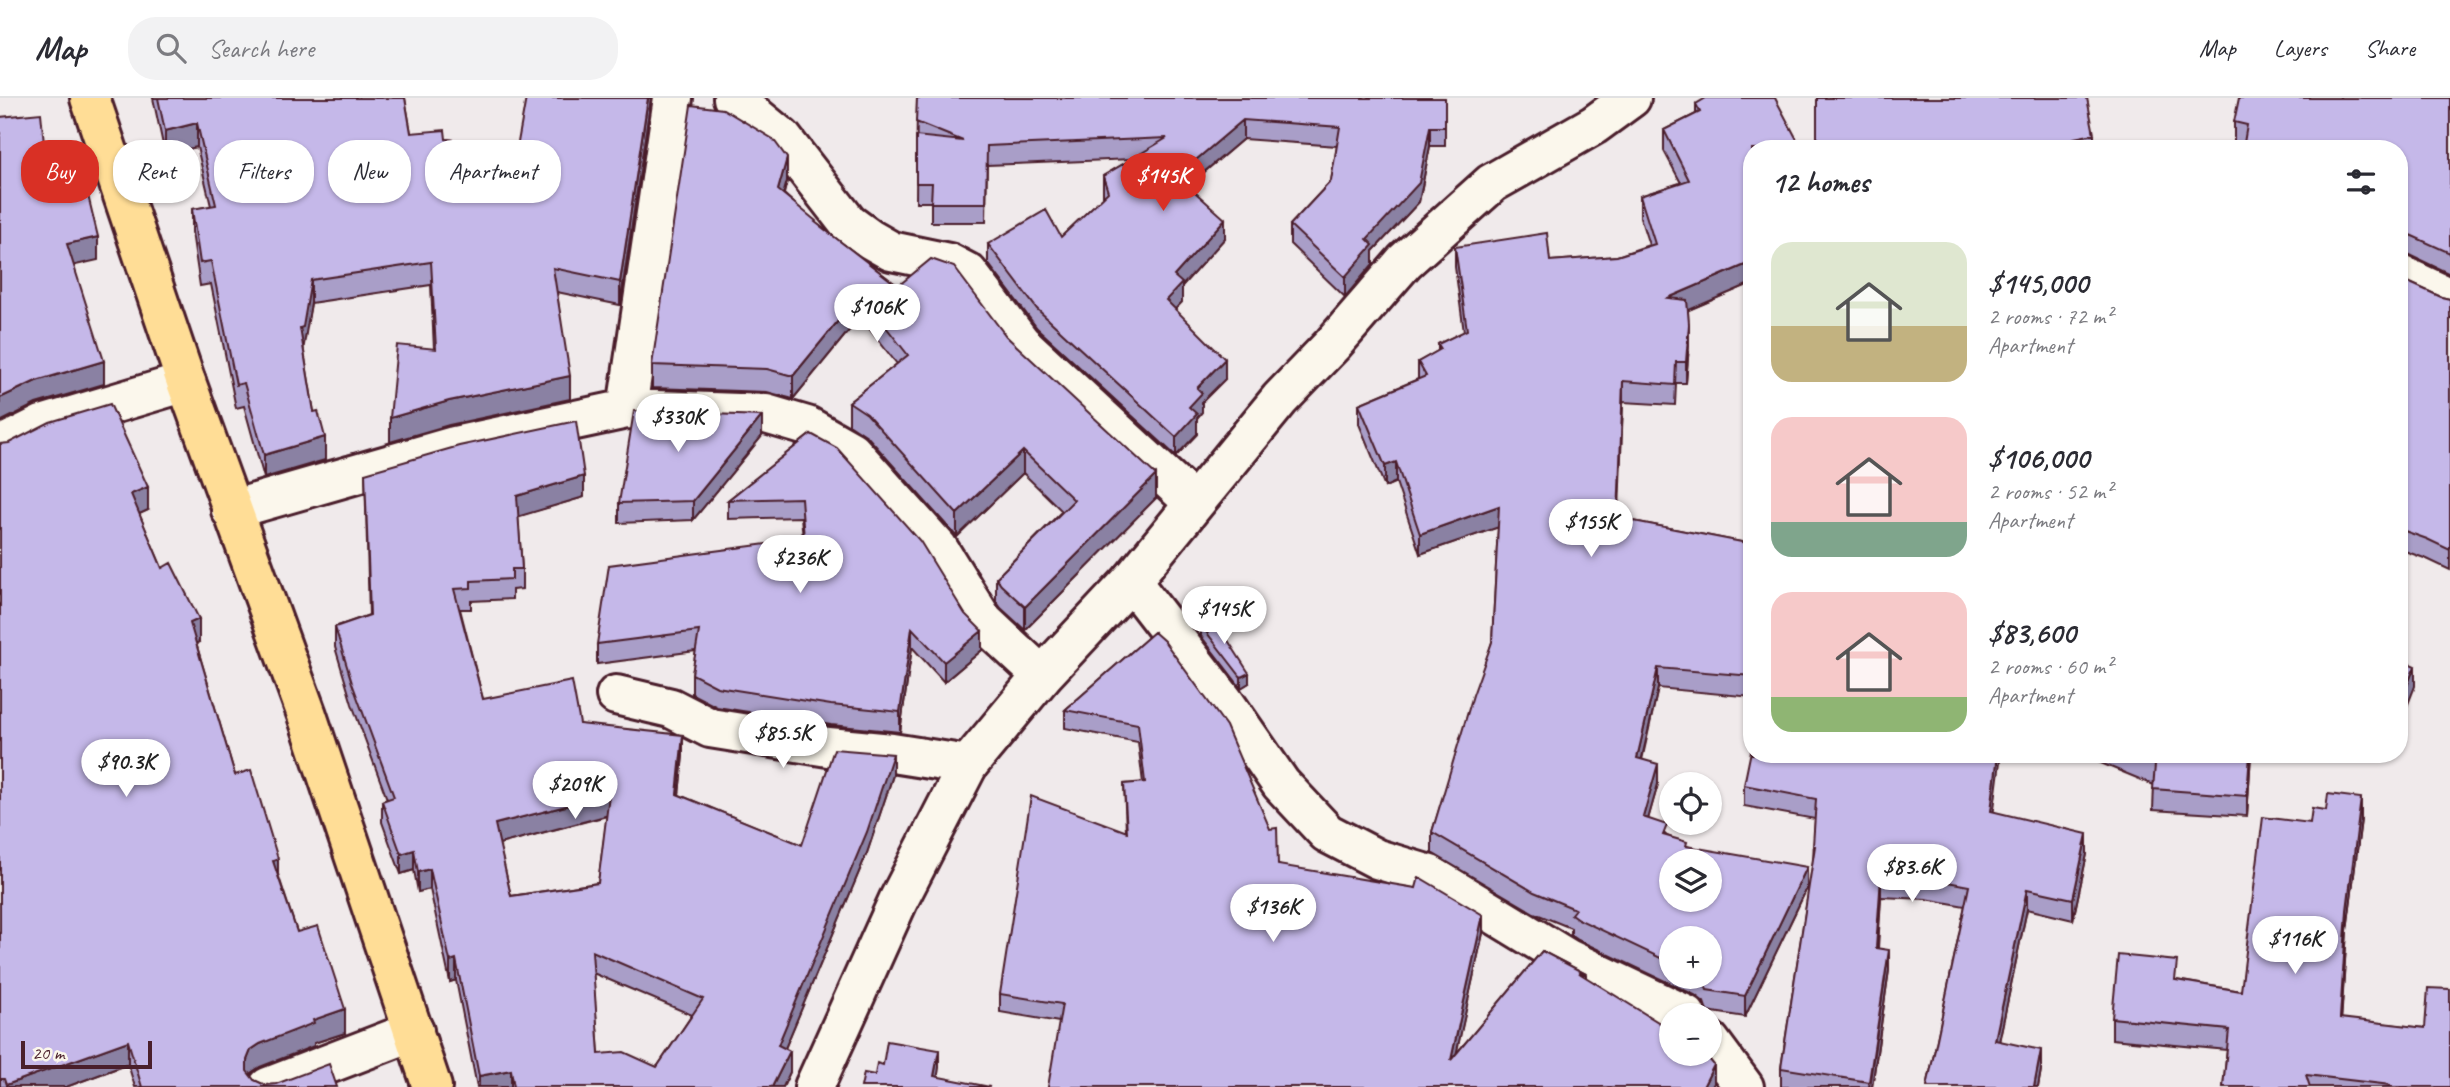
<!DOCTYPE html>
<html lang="en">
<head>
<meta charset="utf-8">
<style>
  :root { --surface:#fff; --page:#f2f2f3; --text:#2b2b33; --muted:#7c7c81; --line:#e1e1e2; --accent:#d93025 }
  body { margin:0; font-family:Caveat,sans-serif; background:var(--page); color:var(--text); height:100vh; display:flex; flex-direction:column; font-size:26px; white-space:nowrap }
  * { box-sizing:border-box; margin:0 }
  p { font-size:23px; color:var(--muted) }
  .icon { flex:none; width:38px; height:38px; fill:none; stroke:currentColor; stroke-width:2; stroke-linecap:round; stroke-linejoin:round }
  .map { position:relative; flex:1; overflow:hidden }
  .panel { position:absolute; left:1743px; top:42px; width:665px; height:623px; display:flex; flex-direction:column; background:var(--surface); border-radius:28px; box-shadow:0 2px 5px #0004 }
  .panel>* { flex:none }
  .banner { position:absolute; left:21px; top:42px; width:665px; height:63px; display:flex; gap:14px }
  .controls { position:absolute; left:1659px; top:674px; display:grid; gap:14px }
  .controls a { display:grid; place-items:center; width:63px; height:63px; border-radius:50%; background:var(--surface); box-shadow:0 2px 5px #0004; font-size:35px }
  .scale { position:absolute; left:21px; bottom:18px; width:131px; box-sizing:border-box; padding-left:7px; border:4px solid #4a1f2b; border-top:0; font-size:19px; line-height:24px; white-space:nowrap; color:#4a1f2b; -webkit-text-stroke:5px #fbf7ec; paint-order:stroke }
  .price { position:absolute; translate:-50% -60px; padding:0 16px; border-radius:24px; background:#fff; color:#222; font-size:23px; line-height:46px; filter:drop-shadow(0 2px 4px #0008) }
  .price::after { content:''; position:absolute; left:50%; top:42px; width:21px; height:16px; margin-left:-10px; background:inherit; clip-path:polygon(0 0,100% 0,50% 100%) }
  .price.on { background:var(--accent); color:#fff }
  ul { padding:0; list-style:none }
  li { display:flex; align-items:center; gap:21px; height:175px; padding:0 28px }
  li span { display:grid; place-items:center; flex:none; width:196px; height:140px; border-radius:21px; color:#555 }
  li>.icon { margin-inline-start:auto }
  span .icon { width:84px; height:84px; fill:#fffc; stroke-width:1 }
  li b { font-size:30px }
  h2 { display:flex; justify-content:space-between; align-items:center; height:84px; padding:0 28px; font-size:30px }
  .pill { padding:0 24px; border-radius:28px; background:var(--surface); box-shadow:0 2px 5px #0004; font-size:24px; line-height:63px }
  .pill.on { background:var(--accent); color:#fff }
  header { display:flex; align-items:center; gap:42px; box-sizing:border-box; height:98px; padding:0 35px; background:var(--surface); border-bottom:2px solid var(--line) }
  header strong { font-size:33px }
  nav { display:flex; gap:38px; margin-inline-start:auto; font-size:24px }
  .search { width:490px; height:63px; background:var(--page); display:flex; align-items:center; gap:18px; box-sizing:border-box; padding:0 24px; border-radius:28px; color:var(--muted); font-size:26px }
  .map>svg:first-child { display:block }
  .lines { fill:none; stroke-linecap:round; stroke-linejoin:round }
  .street-casing { stroke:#4a1f2b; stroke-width:44 }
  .secondary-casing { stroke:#4a1f2b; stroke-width:44 }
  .primary-casing { stroke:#4a1f2b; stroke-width:44 }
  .street { stroke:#fbf7ec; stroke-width:38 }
  .secondary { stroke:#fbf7ec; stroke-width:38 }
  .primary { stroke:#ffdd96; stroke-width:38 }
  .wall { fill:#a99ec8; stroke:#4a1f2b; stroke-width:2; fill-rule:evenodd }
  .shaded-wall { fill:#8a81a3; stroke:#4a1f2b; stroke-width:2 }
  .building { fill:#c5b8e9; stroke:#4a1f2b; stroke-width:2; fill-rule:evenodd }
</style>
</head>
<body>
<header>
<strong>Map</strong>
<div class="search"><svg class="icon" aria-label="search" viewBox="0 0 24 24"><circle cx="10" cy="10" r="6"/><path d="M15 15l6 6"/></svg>Search here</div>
<nav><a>Map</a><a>Layers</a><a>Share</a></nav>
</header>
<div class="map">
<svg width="2450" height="989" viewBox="0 0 2450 989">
  <rect width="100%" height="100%" fill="#f0eaeb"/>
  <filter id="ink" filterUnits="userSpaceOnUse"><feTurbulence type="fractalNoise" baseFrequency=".0143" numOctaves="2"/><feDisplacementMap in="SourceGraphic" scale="14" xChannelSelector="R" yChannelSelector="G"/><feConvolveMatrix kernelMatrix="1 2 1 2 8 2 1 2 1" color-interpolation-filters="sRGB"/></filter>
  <g filter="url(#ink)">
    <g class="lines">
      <g class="street-casing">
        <path id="street" d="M 733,0 L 782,40 L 848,125 L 870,141 L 891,153 L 949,165 L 968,175 L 1021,245 L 1194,405
          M 2399,176 L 2450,200
          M 627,311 L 673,0
          M 0,348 L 42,327 L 186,284
          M 231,412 L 454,348 L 627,311 L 766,316 L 807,328 L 851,353 L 938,450 L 984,524 L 1042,578
          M 1131,483 L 1223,602 L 1281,686 L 1327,735 L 1377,761 L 1430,777 L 1568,861 L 1686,917
          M 616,597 L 671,610 L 710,630 L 828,649 L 892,655 L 968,667
          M 1710,943 L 1744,989
          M 268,989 L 414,933"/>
      </g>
      <g class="secondary-casing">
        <path id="secondary" d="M 814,989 L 898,803 L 968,667 L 1042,578 L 1131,483 L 1280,301 L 1333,246 L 1405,163 L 1492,85 L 1594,27 L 1631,0"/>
      </g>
      <g class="primary-casing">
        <path id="primary" d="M 90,0 L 186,284 L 307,617 L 432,989"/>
      </g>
      <use href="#street" class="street"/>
      <use href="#secondary" class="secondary"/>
      <use href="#primary" class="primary"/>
    </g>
    <path class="wall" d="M 153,0 L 405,0 L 411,35 L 446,41 L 517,50 L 651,0 L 620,207 L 557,194 L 570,301 L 449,327 L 390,344 L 434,251 L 431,187 L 311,205 L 303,248 L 314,314 L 325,362 L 264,380 L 244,308 L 236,310 L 211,186 L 200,188 L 192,134 L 192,111 L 211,108 L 197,49 L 165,56 Z
      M 917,0 L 1445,0 L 1445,48 L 1430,48 L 1419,104 L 1373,153 L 1373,166 L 1345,199 L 1290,146 L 1290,127 L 1331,83 L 1337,48 L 1243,41 L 1188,88 L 1225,140 L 1182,188 L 1182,204 L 1175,211 L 1225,281 L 1202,304 L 1202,314 L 1197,320 L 1197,336 L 1176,358 L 1037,230 L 988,165 L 988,146 L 1061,139 L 1103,99 L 1103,78 L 1132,61 L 987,67 L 986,124 L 931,124 L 931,104 L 916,104 Z
      M 2450,0 L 2450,176 L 2408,156 L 2399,154 L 2399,51 L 2244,47 L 2234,45 L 2234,24 Z
      M 1696,6 L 1752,51 L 1752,185 L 1688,212 L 1689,247 L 1686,285 L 1676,285 L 1675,307 L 1623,304 L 1618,420 L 1752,446 L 1752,599 L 1658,590 L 1642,662 L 1658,686 L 1648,721 L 1667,738 L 1687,748 L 1807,790 L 1745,919 L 1707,913 L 1704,904 L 1695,897 L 1578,842 L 1571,837 L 1571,830 L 1534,815 L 1432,755 L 1432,734 L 1492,544 L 1498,429 L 1420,456 L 1396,384 L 1385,389 L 1359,326 L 1359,306 L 1418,281 L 1418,264 L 1438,253 L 1438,246 L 1464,234 L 1455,169 L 1455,149 L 1550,163 L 1617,158 L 1649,147 L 1640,119 L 1640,98 L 1681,85 L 1664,53 L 1664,32 L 1696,16 ZM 1671,840 L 1710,878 L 1671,878 Z
      M 2094,36 L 2094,51 L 1817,51 Z
      M 787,83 L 784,96 L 816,125 L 898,188 L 1006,238 L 1156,400 L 1025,532 L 1001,510 L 996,503 L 996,480 L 1062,413 L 1023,375 L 957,439 L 867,338 L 849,326 L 849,304 L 897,266 L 860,219 L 793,301 L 767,294 L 652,290 L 652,267 Z
      M 2399,180 L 2441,199 L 2450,201 L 2450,472 L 2427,461 L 2399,451 Z
      M 811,336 L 982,552 L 944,584 L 912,549 L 900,634 L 831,627 L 717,609 L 692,596 L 692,576 L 696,553 L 597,566 L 597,546 L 803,441 L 801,419 L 728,421 L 728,402 Z
      M 762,338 L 693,422 L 619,425 L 619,405 Z
      M 0,346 L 148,412 L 139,416 L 162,470 L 199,544 L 196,545 L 235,677 L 278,776 L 297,834 L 345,935 L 314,945 L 314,948 L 260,969 L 251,975 L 250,977 L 254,982 L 265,987 L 337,989 L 135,989 L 128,966 L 66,989 L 0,989 Z
      M 365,375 L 584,399 L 518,418 L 522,471 L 522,491 L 512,492 L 512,501 L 471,503 L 471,511 L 460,511 L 483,601 L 580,626 L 683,657 L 679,697 L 802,747 L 893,677 L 867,755 L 785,950 L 790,974 L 783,989 L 477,989 L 456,882 L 450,884 L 430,791 L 418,794 L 414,772 L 401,776 L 382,724 L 382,703 L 387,701 L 352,606 L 335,549 L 335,529 L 369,517 ZM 607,718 L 598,785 L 511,798 L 499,746 ZM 593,875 L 692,917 L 657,969 L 599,956 Z
      M 1201,527 L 1249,585 L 1241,590 L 1201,538 Z
      M 1154,534 L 1278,767 L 1483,835 L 1456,956 L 1542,853 L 1586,876 L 1586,880 L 1714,985 L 1059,924 L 1000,914 L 1000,896 L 1126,733 L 1124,686 L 1143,685 L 1138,644 L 1065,630 L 1065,612 Z
      M 2079,656 L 2251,656 L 2247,718 L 2153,712 L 2154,687 Z
      M 1744,687 L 1994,714 L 2087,756 L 2073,822 L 2027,811 L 1999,943 L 2041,972 L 2038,989 L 1927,989 L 1965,808 L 1926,801 L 1881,799 L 1878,850 L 1889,872 L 1872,989 L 1781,989 L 1781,970 L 1813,763 L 1815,721 L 1744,708 Z
      M 2361,721 L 2347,832 L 2341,921 L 2425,930 L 2450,989 L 2223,989 L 2227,952 L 2112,941 L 2112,920 L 2177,882 L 2241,893 L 2310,725 Z"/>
    <path class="shaded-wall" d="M 648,0 L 651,0 L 620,207 L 620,184 Z
      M 1243,22 L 1243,41 L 1177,97 L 1177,78 Z
      M 197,25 L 197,49 L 165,56 L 165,33 Z
      M 1430,29 L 1430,48 L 1419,104 L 1373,153 L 1373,166 L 1345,199 L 1345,179 Z
      M 787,60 L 787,83 L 778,115 L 778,92 Z
      M 1225,121 L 1225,140 L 1182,188 L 1182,204 L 1166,221 L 1166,202 L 1174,178 Z
      M 98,139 L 98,162 L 67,169 L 67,146 Z
      M 1752,164 L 1752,185 L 1668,221 L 1668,200 Z
      M 311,182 L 311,205 L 303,253 L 300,230 Z
      M 860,196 L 860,219 L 793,301 L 793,278 Z
      M 1689,226 L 1689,247 L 1686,285 L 1686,264 Z
      M 1225,261 L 1225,281 L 1202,304 L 1202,314 L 1197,320 L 1197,336 L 1176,358 L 1176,339 L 1197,290 Z
      M 104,263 L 104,286 L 36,306 L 0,324 L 0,300 L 36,283 Z
      M 570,278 L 570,301 L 449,327 L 390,344 L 390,320 L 449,303 Z
      M 1623,283 L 1623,304 L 1618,441 L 1618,420 Z
      M 762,318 L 762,338 L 693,422 L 693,403 Z
      M 325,339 L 325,362 L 264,380 L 264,357 Z
      M 1023,353 L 1023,375 L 957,439 L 957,416 Z
      M 1396,364 L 1396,384 L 1385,389 L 1385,368 Z
      M 1156,377 L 1156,400 L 1025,532 L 1025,509 Z
      M 584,378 L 584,399 L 517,419 L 517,398 Z
      M 148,389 L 148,412 L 131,420 L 131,396 Z
      M 1499,408 L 1499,429 L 1420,456 L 1420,436 Z
      M 199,521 L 199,544 L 190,548 L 190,525 Z
      M 912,530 L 912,549 L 900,634 L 900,614 Z
      M 982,533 L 982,552 L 944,584 L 944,564 Z
      M 2415,568 L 2415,588 L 2399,629 L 2399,608 Z
      M 1658,570 L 1658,590 L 1637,681 L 1637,660 Z
      M 1249,575 L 1249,585 L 1241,590 L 1241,579 Z
      M 683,637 L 683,657 L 677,717 L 677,696 Z
      M 893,656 L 893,677 L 867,755 L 778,967 L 778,947 Z
      M 1998,656 L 2001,656 L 1991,734 L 1991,713 Z
      M 2250,656 L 2251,656 L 2247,718 L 2247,698 Z
      M 1658,666 L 1658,686 L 1643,739 L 1643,719 Z
      M 609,697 L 609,717 L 495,747 L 495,726 Z
      M 2361,700 L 2361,721 L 2347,832 L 2340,941 L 2340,920 L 2347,812 Z
      M 2087,736 L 2087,756 L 2073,822 L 2073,801 Z
      M 414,752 L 414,772 L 401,776 L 401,756 Z
      M 278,761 L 278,784 L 273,763 Z
      M 1807,769 L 1807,790 L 1745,919 L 1745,898 Z
      M 430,771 L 430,791 L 418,794 L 418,774 Z
      M 1881,779 L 1881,799 L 1876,870 L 1876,850 Z
      M 2027,791 L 2027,811 L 1995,963 L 1995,942 Z
      M 1483,817 L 1483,835 L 1451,980 L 1451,962 Z
      M 1889,852 L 1889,872 L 1872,989 L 1869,989 Z
      M 456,861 L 456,882 L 450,884 L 450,863 Z
      M 345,911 L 345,935 L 314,945 L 314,948 L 260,969 L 251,975 L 247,985 L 247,962 L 251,952 L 260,946 L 313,922 Z
      M 128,943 L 128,966 L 66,989 L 6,989 L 6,987 Z
      M 939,952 L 939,970 L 936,989 L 934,978 Z
      M 2041,952 L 2041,972 L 2038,989 L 2034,989 Z
      M 790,953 L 790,974 L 783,989 L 772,989 Z
      M 1714,967 L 1714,985 L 1712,989 L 1703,989 Z
      M 511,972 L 511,989 L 479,989 L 479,978 Z"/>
    <path class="building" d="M 158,0 L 405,0 L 411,35 L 445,32 L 446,41 L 517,50 L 526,0 L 648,0 L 620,184 L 553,170 L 570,278 L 449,303 L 390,320 L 397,247 L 436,251 L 431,164 L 311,182 L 303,229 L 300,230 L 314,314 L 318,313 L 325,339 L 264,357 L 244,285 L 236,287 L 211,163 L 200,165 L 192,111 L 216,107 L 197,25 L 165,33 Z
      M 917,0 L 1445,0 L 1445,29 L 1430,29 L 1419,85 L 1367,141 L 1373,147 L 1345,179 L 1290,127 L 1331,83 L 1340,29 L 1243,22 L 1177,78 L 1225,121 L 1174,178 L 1182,185 L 1166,202 L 1225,261 L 1197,290 L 1202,295 L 1189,309 L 1197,316 L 1176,339 L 1037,211 L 988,146 L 1046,112 L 1061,139 L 1108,94 L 1103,78 L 1167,40 L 987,48 L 986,105 L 931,105 L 932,85 L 916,85 L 916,38 L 963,43 L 916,24 Z
      M 1706,0 L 1775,0 L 1802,51 L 1752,51 L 1752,164 L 1668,200 L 1687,202 L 1689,226 L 1686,264 L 1676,264 L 1675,287 L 1623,283 L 1618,420 L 1752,446 L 1752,578 L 1658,570 L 1637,660 L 1658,666 L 1643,719 L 1667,727 L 1663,737 L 1687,744 L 1686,748 L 1807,769 L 1745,898 L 1707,892 L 1704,884 L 1697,878 L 1710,878 L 1710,840 L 1671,840 L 1671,865 L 1578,821 L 1571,816 L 1575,811 L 1534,794 L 1432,734 L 1473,597 L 1492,544 L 1499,408 L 1420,436 L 1396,364 L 1385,368 L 1359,306 L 1426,278 L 1418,264 L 1441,251 L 1438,246 L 1467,232 L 1455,149 L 1547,135 L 1550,163 L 1617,158 L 1655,146 L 1640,98 L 1689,82 L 1664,32 L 1700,14 L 1696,6 ZM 1671,763 L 1710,763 L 1710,802 L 1671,802 Z
      M 1817,0 L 2087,0 L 2094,36 L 2074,40 L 2076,51 L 1817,51 Z
      M 2239,0 L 2450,0 L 2450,155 L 2408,136 L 2399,134 L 2399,51 L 2243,51 L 2247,27 L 2234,24 Z
      M 691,7 L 723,11 L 773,41 L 787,60 L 778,92 L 816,123 L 815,124 L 898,188 L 931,161 L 954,169 L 1006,238 L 1156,377 L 1025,509 L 1001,487 L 996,480 L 1074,402 L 1023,353 L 957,416 L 867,316 L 849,304 L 908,257 L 860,196 L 793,278 L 767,271 L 652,267 Z
      M 41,15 L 47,76 L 81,68 L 98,139 L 67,146 L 104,263 L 36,283 L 0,300 L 0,19 Z
      M 2399,180 L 2441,199 L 2450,201 L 2450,452 L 2427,441 L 2399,431 Z
      M 110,306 L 148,389 L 131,396 L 162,470 L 171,465 L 199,521 L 190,525 L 235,677 L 251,672 L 278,761 L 273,763 L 297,834 L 318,828 L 345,911 L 313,922 L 314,925 L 260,946 L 251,952 L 247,962 L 247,973 L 254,982 L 265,987 L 276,986 L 329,966 L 337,989 L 142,989 L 128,943 L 6,987 L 4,981 L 0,981 L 0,346 L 9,345 L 50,324 Z
      M 634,313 L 762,318 L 693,403 L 619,405 Z
      M 576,323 L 584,378 L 517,398 L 522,471 L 512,471 L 512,481 L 471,483 L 471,490 L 454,491 L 483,601 L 572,583 L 580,626 L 683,637 L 677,696 L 802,747 L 834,651 L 893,656 L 867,734 L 778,947 L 790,953 L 772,989 L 514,989 L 511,972 L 479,978 L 456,861 L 450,863 L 430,771 L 418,774 L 414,752 L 401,756 L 382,703 L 394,699 L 352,585 L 335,529 L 370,517 L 365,375 L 459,348 ZM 609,697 L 598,785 L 511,798 L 495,726 ZM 592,853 L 703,901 L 657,969 L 624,954 L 599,956 Z
      M 811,336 L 837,350 L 920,443 L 965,516 L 982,533 L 944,564 L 912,530 L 900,614 L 831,607 L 717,589 L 692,576 L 699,533 L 597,546 L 609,467 L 804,441 L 801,400 L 728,402 Z
      M 1213,519 L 1249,575 L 1241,579 L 1201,527 Z
      M 1154,534 L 1164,543 L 1226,628 L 1270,731 L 1277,730 L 1278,767 L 1416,790 L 1419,779 L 1483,817 L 1451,962 L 1542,853 L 1586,876 L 1579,875 L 1671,932 L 1671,956 L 1705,956 L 1714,967 L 1703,989 L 1048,989 L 1062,906 L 1000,896 L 1031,698 L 1127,734 L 1124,686 L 1145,684 L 1138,626 L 1065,612 Z
      M 2399,561 L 2415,568 L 2399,608 Z
      M 1752,648 L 1752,656 L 1998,656 L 1991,713 L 2087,736 L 2073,801 L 2027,791 L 1995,942 L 2041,952 L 2034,989 L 1927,989 L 1969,788 L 1926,780 L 1881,779 L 1876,850 L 1889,852 L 1869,984 L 1781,970 L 1815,748 L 1813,748 L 1816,701 L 1744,687 Z
      M 2129,656 L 2250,656 L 2247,698 L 2153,691 L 2155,667 Z
      M 2328,696 L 2361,700 L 2347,812 L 2340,920 L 2425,930 L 2428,890 L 2450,891 L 2450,989 L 2390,989 L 2390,987 L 2306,977 L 2310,989 L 2223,989 L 2229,932 L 2112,920 L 2118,857 L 2177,863 L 2175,882 L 2241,893 L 2263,719 L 2310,725 L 2312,710 L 2326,712 Z
      M 887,943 L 939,952 L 934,978 L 990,989 L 861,989 L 864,975 L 875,977 L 877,965 L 883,967 Z"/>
  </g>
</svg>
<div class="controls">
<a><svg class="icon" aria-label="locate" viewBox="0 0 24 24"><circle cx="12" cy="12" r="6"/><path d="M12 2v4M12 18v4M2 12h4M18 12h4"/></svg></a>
<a><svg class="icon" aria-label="layers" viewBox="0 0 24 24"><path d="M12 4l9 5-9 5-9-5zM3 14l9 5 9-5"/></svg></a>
<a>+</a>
<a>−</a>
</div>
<div class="scale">20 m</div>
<b class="price on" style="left:1163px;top:115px">$145K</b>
<b class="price" style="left:877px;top:246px">$106K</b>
<b class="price" style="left:678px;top:356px">$330K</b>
<b class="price" style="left:1591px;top:461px">$155K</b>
<b class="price" style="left:800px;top:497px">$236K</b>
<b class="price" style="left:1224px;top:548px">$145K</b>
<b class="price" style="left:783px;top:672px">$85.5K</b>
<b class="price" style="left:126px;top:701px">$90.3K</b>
<b class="price" style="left:575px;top:723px">$209K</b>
<b class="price" style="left:1912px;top:806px">$83.6K</b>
<b class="price" style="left:1273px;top:846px">$136K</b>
<b class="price" style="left:2295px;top:878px">$116K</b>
<div class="banner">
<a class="pill on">Buy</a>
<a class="pill">Rent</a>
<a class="pill">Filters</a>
<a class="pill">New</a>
<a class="pill">Apartment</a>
</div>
<section class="panel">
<h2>12 homes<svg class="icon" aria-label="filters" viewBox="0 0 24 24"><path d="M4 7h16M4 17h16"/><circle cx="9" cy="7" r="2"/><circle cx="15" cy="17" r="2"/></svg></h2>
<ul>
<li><span style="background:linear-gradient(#dfe7d0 60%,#c2b280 0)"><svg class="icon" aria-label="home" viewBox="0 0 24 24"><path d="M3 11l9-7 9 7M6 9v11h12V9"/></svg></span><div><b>$145,000</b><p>2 rooms · 72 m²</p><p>Apartment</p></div></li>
<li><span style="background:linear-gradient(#f6c9c9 75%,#7fa58c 0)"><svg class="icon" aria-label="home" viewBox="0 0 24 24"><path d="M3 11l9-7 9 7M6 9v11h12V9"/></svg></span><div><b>$106,000</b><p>2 rooms · 52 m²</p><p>Apartment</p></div></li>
<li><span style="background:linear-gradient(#f6c9c9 75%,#8fb573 0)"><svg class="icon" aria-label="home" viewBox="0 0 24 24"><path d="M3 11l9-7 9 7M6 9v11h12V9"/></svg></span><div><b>$83,600</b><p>2 rooms · 60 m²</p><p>Apartment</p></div></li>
</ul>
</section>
</div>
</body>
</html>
